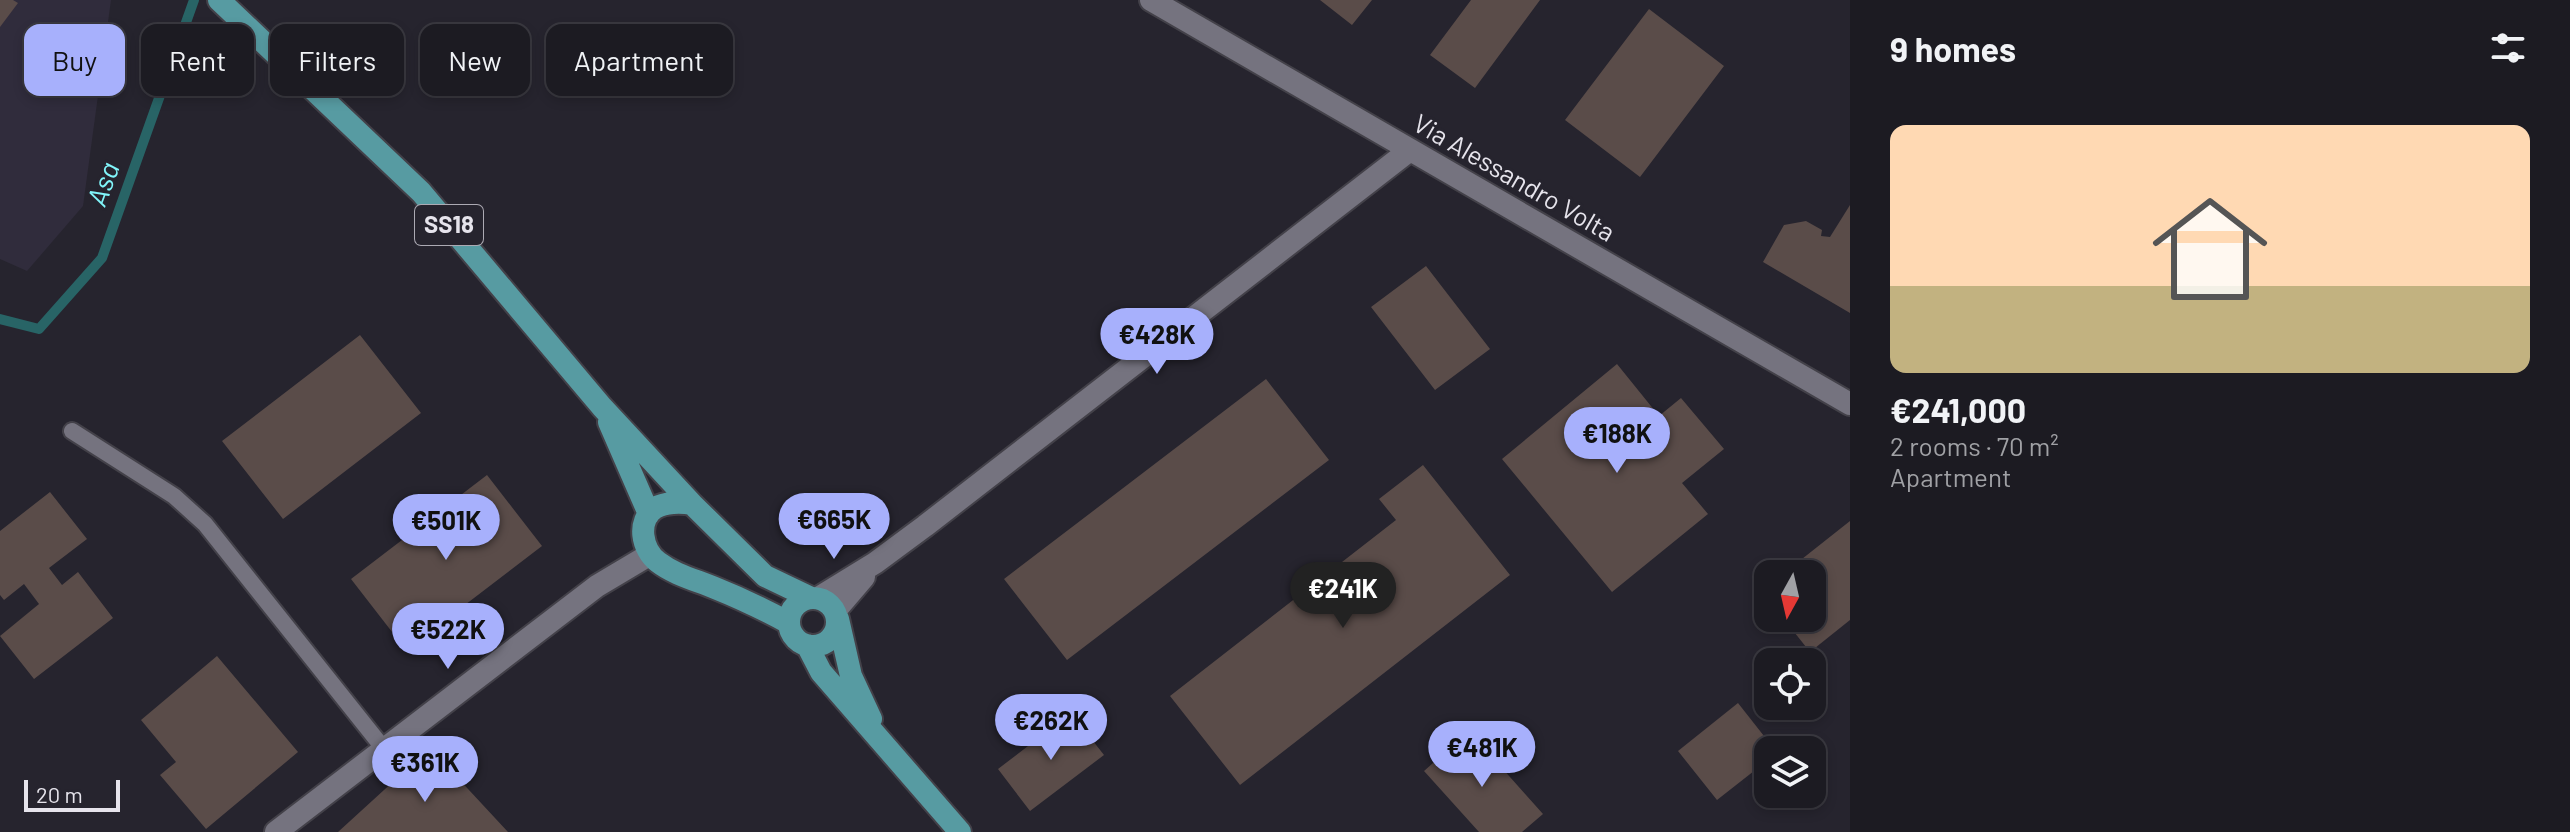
<!DOCTYPE html>
<html lang="en">
<head>
<meta charset="utf-8">
<style>
  :root { --surface:#1c1b22; --page:#29282f; --text:#f1f3f6; --muted:#a0a1a5; --line:#3a3940; --accent:#a7b0fc }
  body { margin:0; font-family:Barlow,sans-serif; background:var(--page); color:var(--text); height:100vh; display:flex; flex-direction:column; font-size:30px; white-space:nowrap }
  * { box-sizing:border-box; margin:0 }
  p { font-size:26px; color:var(--muted) }
  .icon { flex:none; width:44px; height:44px; fill:none; stroke:currentColor; stroke-width:2; stroke-linecap:round; stroke-linejoin:round }
  .map { position:relative; flex:1; overflow:hidden }
  .sheet { display:flex; flex-direction:column; background:var(--surface); width:720px }
  .sheet>* { flex:none }
  .guide { position:absolute; left:24px; top:24px; width:760px; height:72px; display:flex; gap:16px }
  .needle { width:52px; rotate:188deg }
  .buttons { position:absolute; left:1754px; top:560px; display:grid; gap:16px }
  .buttons a { display:grid; place-items:center; width:72px; height:72px; border-radius:16px; background:var(--surface); box-shadow:0 4px 12px #0003,0 0 0 2px var(--line); font-size:40px }
  .scale { position:absolute; left:24px; bottom:20px; width:96px; box-sizing:border-box; padding-left:8px; border:4px solid #e6e4ec; border-top:0; font-size:22px; line-height:28px; white-space:nowrap; color:#e6e4ec; -webkit-text-stroke:6px #26242e; paint-order:stroke }
  .price { position:absolute; translate:-50% -68px; padding:0 18px; border-radius:28px; background:var(--accent); color:#111; font-size:26px; line-height:52px; filter:drop-shadow(0 2px 4px #0008) }
  .price::after { content:''; position:absolute; left:50%; top:48px; width:24px; height:18px; margin-left:-12px; background:inherit; clip-path:polygon(0 0,100% 0,50% 100%) }
  .price.selected { background:#222; color:#fff }
  ul { padding:0; list-style:none }
  li { display:grid; align-content:center; gap:16px; height:424px; padding:0 40px }
  li span { display:grid; place-items:center; height:248px; border-radius:16px; color:#555 }
  li>.icon { margin-inline-start:auto }
  span .icon { width:144px; height:144px; fill:#fffc; stroke-width:1 }
  li b { font-size:34px }
  h2 { display:flex; justify-content:space-between; align-items:center; height:96px; padding:0 40px; font-size:34px }
  .tag { padding:0 28px; border-radius:16px; background:var(--surface); box-shadow:0 4px 12px #0003,0 0 0 2px var(--line); font-size:28px; line-height:72px }
  .tag.selected { background:var(--accent); color:#111 }
  main { display:flex; flex:1; min-height:0 }
  .map>svg:first-child { display:block }
  .built { fill:#302c3c }
  .lines { fill:none; stroke-linecap:round; stroke-linejoin:round }
  .stream { stroke:#286466; stroke-width:10 }
  .building { fill:#5a4c49 }
  .service-casing { stroke:#434149; stroke-width:20 }
  .minor-casing { stroke:#434149; stroke-width:26 }
  .primary-casing { stroke:#434149; stroke-width:26 }
  .service { stroke:#75737f; stroke-width:16 }
  .minor { stroke:#75737f; stroke-width:22 }
  .primary { stroke:#579ba2; stroke-width:22 }
  .labels { text-anchor:middle; stroke-width:6; stroke-linejoin:round; paint-order:stroke }
  .shield { fill:#26242e; stroke:#acaab3; stroke-width:2 }
  .shield-label { font-size:24px; font-weight:bold; fill:#e6e4ec }
  .street-label { font-size:26px; fill:#e6e4ec; stroke:#26242e }
  .water-label { font-size:28px; font-style:italic; fill:#81f5fa; stroke:#26242e }
</style>
</head>
<body>
<main>
<div class="map">
<svg width="1850" height="832" viewBox="0 0 1850 832">
  <rect width="100%" height="100%" fill="#26242e"/>
  <path class="built" d="M 0,0 L 111,0 L 83,206 L 27,271 L 0,259 Z"/>
  <g class="lines">
    <path class="stream" d="M 0,319 L 39,329 L 102,258 L 194,0"/>
  </g>
  <path class="building" d="M 0,0 L 13,0 L 18,3 L 0,27 Z
    M 1320,0 L 1372,0 L 1352,25 Z
    M 1471,0 L 1540,0 L 1475,88 L 1430,55 Z
    M 1649,9 L 1724,66 L 1640,177 L 1565,120 Z
    M 1850,205 L 1850,313 L 1763,262 L 1784,225 L 1806,221 L 1822,230 L 1821,236 L 1830,237 Z
    M 1426,266 L 1490,349 L 1435,390 L 1371,307 Z
    M 360,335 L 421,413 L 283,519 L 222,441 Z
    M 1617,364 L 1659,416 L 1681,398 L 1724,449 L 1682,483 L 1708,514 L 1612,592 L 1502,459 Z
    M 1266,379 L 1329,460 L 1067,660 L 1004,579 Z
    M 1423,465 L 1510,575 L 1240,785 L 1170,696 L 1396,520 L 1379,499 Z
    M 487,475 L 542,546 L 406,650 L 351,579 Z
    M 50,492 L 87,539 L 49,568 L 62,585 L 78,572 L 113,618 L 34,679 L 0,636 L 39,604 L 24,584 L 4,600 L 0,595 L 0,531 Z
    M 1850,521 L 1850,620 L 1810,652 L 1783,618 L 1812,618 L 1812,574 L 1783,574 Z
    M 217,656 L 298,752 L 206,829 L 160,775 L 176,762 L 141,720 Z
    M 1738,703 L 1775,750 L 1768,750 L 1768,760 L 1717,800 L 1678,751 Z
    M 1071,713 L 1104,755 L 1030,811 L 998,769 Z
    M 1469,731 L 1543,814 L 1522,832 L 1479,832 L 1424,771 Z
    M 430,748 L 508,832 L 338,832 Z"/>
  <g class="lines">
    <g class="service-casing">
      <path id="service" d="M 72,431 L 174,496 L 205,524 L 384,749"/>
    </g>
    <g class="minor-casing">
      <path id="minor" d="M 1151,0 L 1850,404
        M 818,598 L 875,563 L 925,526 L 1410,150
        M 835,611 L 864,577
        M 276,832 L 597,586 L 649,555"/>
    </g>
    <g class="primary-casing">
      <path id="primary" d="M 219,0 L 421,192 L 602,407 L 692,504
        M 609,422 L 649,514
        M789 622a24 24 0 1 1 48 0a24 24 0 1 1-48 0Z
        M 838,619 L 851,676 L 871,719
        M 789,623 C 765,610 740,598 715,588 C 696,580 675,575 658,562 C 642,550 636,521 655,508 C 665,502 681,502 692,504 L 765,576 L 811,598
        M 807,645 L 821,672 L 960,832"/>
    </g>
    <use href="#service" class="service"/>
    <use href="#minor" class="minor"/>
    <use href="#primary" class="primary"/>
  </g>
  <g class="labels">
    <rect class="shield" x="415" y="205" width="68" height="40" rx="6"/>
    <g class="shield-label">
      <text x="449" y="233">SS18</text>
    </g>
    <g class="street-label">
      <text transform="translate(1514 178) rotate(30)" y="9">Via Alessandro Volta</text>
    </g>
    <g class="water-label">
      <text transform="translate(103 184) rotate(-70)" y="10">Asa</text>
    </g>
  </g>
</svg>
<div class="buttons">
<a><svg class="needle" viewBox="-14 -14 28 28"><path d="M0-13l5 13h-10z" fill="#e53935"/><path d="M0 13l5-13h-10z" fill="#a0a1a5"/></svg></a>
<a><svg class="icon" aria-label="locate" viewBox="0 0 24 24"><circle cx="12" cy="12" r="6"/><path d="M12 2v4M12 18v4M2 12h4M18 12h4"/></svg></a>
<a><svg class="icon" aria-label="layers" viewBox="0 0 24 24"><path d="M12 4l9 5-9 5-9-5zM3 14l9 5 9-5"/></svg></a>
</div>
<div class="scale">20 m</div>
<b class="price" style="left:1157px;top:376px">€428K</b>
<b class="price" style="left:1617px;top:475px">€188K</b>
<b class="price" style="left:834px;top:561px">€665K</b>
<b class="price" style="left:446px;top:562px">€501K</b>
<b class="price selected" style="left:1343px;top:630px">€241K</b>
<b class="price" style="left:448px;top:671px">€522K</b>
<b class="price" style="left:1051px;top:762px">€262K</b>
<b class="price" style="left:1482px;top:789px">€481K</b>
<b class="price" style="left:425px;top:804px">€361K</b>
<div class="guide">
<a class="tag selected">Buy</a>
<a class="tag">Rent</a>
<a class="tag">Filters</a>
<a class="tag">New</a>
<a class="tag">Apartment</a>
</div>
</div>
<section class="sheet">
<h2>9 homes<svg class="icon" aria-label="filters" viewBox="0 0 24 24"><path d="M4 7h16M4 17h16"/><circle cx="9" cy="7" r="2"/><circle cx="15" cy="17" r="2"/></svg></h2>
<ul>
<li><span style="background:linear-gradient(#ffd9b3 65%,#c2b280 0)"><svg class="icon" aria-label="home" viewBox="0 0 24 24"><path d="M3 11l9-7 9 7M6 9v11h12V9"/></svg></span><div><b>€241,000</b><p>2 rooms · 70 m²</p><p>Apartment</p></div></li>
</ul>
</section>
</main>
</body>
</html>
